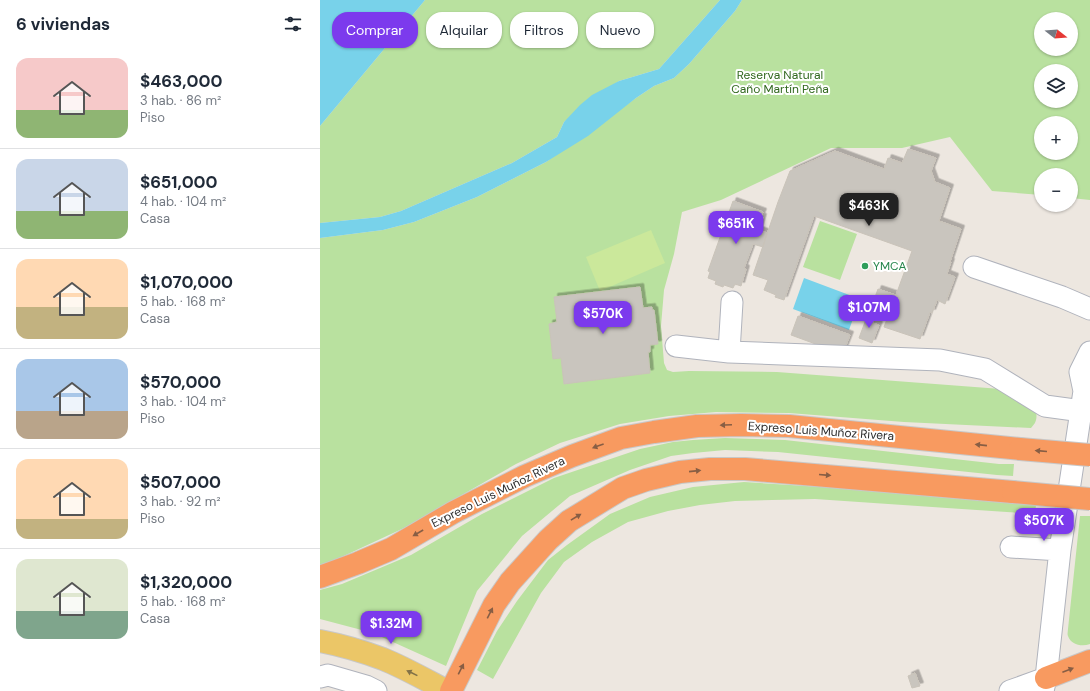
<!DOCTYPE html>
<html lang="es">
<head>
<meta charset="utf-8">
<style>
  :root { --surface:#fff; --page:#f2f2f3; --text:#1f2937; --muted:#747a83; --line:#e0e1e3; --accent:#7c3aed }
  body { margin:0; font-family:"DM Sans",sans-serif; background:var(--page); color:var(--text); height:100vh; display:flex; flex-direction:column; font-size:15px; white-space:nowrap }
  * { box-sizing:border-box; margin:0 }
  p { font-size:13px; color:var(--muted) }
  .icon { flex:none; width:22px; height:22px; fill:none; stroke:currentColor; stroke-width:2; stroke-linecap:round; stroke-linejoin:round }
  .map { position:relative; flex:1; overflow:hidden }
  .sheet { display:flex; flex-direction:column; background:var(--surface); width:320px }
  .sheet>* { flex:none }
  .guide { position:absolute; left:12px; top:12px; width:380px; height:36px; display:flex; gap:8px }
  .needle { width:26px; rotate:107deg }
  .controls { position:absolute; left:714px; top:12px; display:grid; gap:8px }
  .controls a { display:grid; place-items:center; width:44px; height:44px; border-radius:50%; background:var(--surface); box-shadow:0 1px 3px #0004; font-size:20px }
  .price { position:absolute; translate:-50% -34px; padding:0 9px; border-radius:8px; background:var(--accent); color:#fff; font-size:13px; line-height:26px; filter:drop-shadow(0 1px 2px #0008) }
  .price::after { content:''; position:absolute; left:50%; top:24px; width:12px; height:9px; margin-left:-6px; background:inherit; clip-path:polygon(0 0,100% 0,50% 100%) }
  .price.selected { background:#222; color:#fff }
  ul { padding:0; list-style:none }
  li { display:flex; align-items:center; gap:12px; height:100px; padding:0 16px }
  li+li { border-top:1px solid var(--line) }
  li span { display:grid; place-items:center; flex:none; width:112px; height:80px; border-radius:12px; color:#555 }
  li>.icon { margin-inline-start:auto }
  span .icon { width:48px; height:48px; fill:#fffc; stroke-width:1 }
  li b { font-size:17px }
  h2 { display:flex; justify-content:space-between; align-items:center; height:48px; padding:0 16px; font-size:17px }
  .chip { padding:0 14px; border-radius:16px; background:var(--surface); box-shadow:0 1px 3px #0004; font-size:14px; line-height:36px }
  .chip.selected { background:var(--accent); color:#fff }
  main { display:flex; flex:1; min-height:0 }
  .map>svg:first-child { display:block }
  .green { fill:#b9e19f; fill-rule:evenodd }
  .pitch { fill:#cbe89b }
  .water { fill:#78d2ea }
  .building { fill:#c9c5be; stroke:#c9c3b9; filter:url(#shadow) }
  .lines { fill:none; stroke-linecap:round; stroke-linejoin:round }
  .minor-casing { stroke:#b0b3bc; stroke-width:23 }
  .major-casing { stroke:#c8c8c8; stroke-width:24 }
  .highway-casing { stroke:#c8c8c8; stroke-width:24 }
  .minor { stroke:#fff; stroke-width:21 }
  .major { stroke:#ebc667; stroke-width:22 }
  .highway { stroke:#f89a60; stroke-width:22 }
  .highway-bridge-casing { stroke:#c8c8c8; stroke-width:24; stroke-linecap:butt }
  .highway-bridge { stroke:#f89a60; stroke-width:22 }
  .oneway { fill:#885e44 }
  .oneway2 { fill:#827247 }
  .leisure-dot { fill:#2e9e5b; stroke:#fff; stroke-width:1.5 }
  .labels { text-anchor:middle; stroke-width:4; stroke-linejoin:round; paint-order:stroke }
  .park-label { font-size:12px; fill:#31681e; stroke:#fff }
  .leisure-label { font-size:12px; fill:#27864d; stroke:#fff; text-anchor:start }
  .street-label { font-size:12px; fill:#2d2d2d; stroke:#fff }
</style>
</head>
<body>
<main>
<section class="sheet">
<h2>6 viviendas<svg class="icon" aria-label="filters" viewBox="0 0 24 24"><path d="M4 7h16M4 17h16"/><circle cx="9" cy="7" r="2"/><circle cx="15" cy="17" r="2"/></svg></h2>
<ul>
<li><span style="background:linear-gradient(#f6c9c9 65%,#8fb573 0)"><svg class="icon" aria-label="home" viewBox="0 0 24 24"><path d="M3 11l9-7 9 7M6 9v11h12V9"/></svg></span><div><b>$463,000</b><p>3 hab. · 86 m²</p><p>Piso</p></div></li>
<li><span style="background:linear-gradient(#c9d6e8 65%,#8fb573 0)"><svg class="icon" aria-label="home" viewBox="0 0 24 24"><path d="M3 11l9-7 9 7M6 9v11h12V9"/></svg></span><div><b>$651,000</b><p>4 hab. · 104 m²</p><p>Casa</p></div></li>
<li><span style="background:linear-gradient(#ffd9b3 60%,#c2b280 0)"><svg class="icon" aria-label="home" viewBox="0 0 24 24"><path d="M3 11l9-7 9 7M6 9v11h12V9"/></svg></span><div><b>$1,070,000</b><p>5 hab. · 168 m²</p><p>Casa</p></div></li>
<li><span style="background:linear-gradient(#a9c7e8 65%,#b9a48a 0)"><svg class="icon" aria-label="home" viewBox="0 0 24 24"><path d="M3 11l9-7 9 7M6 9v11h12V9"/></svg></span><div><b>$570,000</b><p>3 hab. · 104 m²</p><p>Piso</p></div></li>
<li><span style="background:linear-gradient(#ffd9b3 75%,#c2b280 0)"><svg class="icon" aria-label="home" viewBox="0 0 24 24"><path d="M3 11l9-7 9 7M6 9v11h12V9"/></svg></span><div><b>$507,000</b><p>3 hab. · 92 m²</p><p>Piso</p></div></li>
<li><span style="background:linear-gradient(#dfe7d0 65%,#7fa58c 0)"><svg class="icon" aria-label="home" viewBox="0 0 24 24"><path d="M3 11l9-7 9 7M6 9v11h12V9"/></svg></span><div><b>$1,320,000</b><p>5 hab. · 168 m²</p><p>Casa</p></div></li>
</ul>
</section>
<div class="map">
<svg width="770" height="691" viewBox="0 0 770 691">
  <defs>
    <filter id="shadow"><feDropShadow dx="3.5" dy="-3.5" stdDeviation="0" flood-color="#0004"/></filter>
  </defs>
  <rect width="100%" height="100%" fill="#ede7e0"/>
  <path class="green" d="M 105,0 L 400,0 L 339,69 L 299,81 L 244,122 L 237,137 L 192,163 L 81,211 L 60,217 L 0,223 L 0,126 Z
    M 422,0 L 770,0 L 770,200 L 751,198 L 751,175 L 721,175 L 721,195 L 672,191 L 630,137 L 582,148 L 511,148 L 401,200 L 362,212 L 354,254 L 344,290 L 341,326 L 344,363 L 347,370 L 353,372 L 369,371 L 457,372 L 681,389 L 716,410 C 717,418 717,422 711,428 L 584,422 L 469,413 L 396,412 L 349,416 L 300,424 L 240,443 L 196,464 L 84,528 L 0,567 L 0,238 L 63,230 L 94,222 L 157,197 L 226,162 L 316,98 L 334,86 L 354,78 L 369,64 L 415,11 ZM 721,19 L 751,19 L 751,49 L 721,49 ZM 721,71 L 751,71 L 751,101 L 721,101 ZM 721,123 L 751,123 L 751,153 L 721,153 Z
    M 500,221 L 537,234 L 520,280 L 483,267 Z
    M 405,438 L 465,440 L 679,464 L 694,464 L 693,476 L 677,475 L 458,452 L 405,450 L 373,453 L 351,456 L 310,470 L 250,496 L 202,536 L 157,591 L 126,666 L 53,633 L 0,619 L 0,590 L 22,584 L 91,555 L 162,514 L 234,478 L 320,449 L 353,442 L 373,440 Z
    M 424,482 L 550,490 L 716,505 L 715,514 L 495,499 L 415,501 L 380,505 L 348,511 L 308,522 L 272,542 L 244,562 L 221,593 L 173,679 L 157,670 L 177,631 L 197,601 L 228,560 L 247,545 L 290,514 L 330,497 L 373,487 Z
    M 760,516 L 770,516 L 770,644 C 762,647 751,645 748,636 C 747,634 748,631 748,629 Z"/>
  <path class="pitch" d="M 331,230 L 345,263 L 280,291 L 266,257 Z"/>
  <path class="water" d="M 0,0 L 105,0 L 0,126 Z
    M 400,0 L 422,0 L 415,11 L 369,64 L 354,78 L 334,86 L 316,98 L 268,136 L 226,162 L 157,197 L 94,222 L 63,230 L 0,238 L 0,223 L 60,217 L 81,211 L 192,163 L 237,137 L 244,122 L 260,105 L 272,95 L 299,81 L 339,69 Z
    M 484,278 L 540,299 L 529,330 L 473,309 Z"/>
  <path class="building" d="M 588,149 L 616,158 L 611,171 L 615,182 L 630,188 L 619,221 L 641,229 L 630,262 L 631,262 L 627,274 L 635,277 L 625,304 L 617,300 L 612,313 L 610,312 L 600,339 L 564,327 L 569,314 L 551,308 L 558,289 L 576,295 L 592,251 L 494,216 L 464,300 L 455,297 L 456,295 L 444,290 L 448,280 L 433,275 L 458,202 L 470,171 L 515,151 L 564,169 L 568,158 L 582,163 Z
    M 413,201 L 443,212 L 441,217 L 443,217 L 439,230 L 447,233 L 443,247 L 433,244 L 424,268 L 426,269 L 421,286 L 415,284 L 413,288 L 404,285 L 403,287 L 395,284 L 396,281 L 388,278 L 390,272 L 388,271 Z
    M 320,287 L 323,308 L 332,307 L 332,310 L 334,310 L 338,344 L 330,345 L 330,352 L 328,352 L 330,373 L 244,384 L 241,358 L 233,359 L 229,324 L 237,322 L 234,297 Z
    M 548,314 L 555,316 L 553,323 L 559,325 L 552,343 L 539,338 Z
    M 478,316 L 530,335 L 524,350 L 501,346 L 471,335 Z
    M 595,673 L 600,686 L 592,688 L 588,676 Z"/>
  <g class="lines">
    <g class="minor-casing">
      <path id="minor" d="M 654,267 L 742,297 L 770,309
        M 356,346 L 409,352 L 620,360 L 665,369 L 725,406 L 762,411 L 770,411
        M 409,352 L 412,302
        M 691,547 L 740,550
        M 0,677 L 8,675 L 46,686 L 56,691
        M 690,691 L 726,678
        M 723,691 L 726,678 L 740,550 L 764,391 L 760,372 L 770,352"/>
    </g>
    <g class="major-casing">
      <path id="major" d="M 0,641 C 21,645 42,651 63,659 C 85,668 106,680 127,691"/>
    </g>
    <g class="highway-casing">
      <path id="highway" d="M 0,577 L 38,563 L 71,549 L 134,512 L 205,476 L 252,456 L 301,438 L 334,432 L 377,426 L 421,425 L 469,426 L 700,449
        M 726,678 L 770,661
        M 131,691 L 174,605 L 190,582 L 228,540 L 249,521 L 303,488 L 326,480 L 360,472 L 390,469 L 425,469 L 693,492"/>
    </g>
    <use href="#minor" class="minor"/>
    <use href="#major" class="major"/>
    <use href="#highway" class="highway"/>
    <g class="highway-bridge-casing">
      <path id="highway-bridge" d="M 700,449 L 770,455
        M 693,492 L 770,499"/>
    </g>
    <use href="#highway-bridge" class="highway-bridge"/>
  </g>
  <defs><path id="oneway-solid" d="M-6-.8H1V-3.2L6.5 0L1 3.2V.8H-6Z"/></defs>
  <g class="oneway">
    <use href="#oneway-solid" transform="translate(406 425) rotate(178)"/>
    <use href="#oneway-solid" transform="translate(661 445) rotate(-174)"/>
    <use href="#oneway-solid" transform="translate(278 446) rotate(160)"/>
    <use href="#oneway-solid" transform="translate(721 451) rotate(-175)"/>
    <use href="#oneway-solid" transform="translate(375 471) rotate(-6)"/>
    <use href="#oneway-solid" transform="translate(505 475) rotate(5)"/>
    <use href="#oneway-solid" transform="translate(256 517) rotate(-31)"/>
    <use href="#oneway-solid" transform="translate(98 533) rotate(150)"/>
    <use href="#oneway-solid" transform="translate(170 613) rotate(-63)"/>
    <use href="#oneway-solid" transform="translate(141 669) rotate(-63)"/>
    <use href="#oneway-solid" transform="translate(748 670) rotate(-21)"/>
  </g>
  <use class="oneway2" href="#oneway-solid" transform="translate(92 673) rotate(-154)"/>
  <circle class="leisure-dot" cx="545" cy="266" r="4"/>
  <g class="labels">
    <g class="park-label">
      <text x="460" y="79">Reserva Natural<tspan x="460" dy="14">Caño Martín Peña</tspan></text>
    </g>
    <g class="leisure-label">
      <text x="553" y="270">YMCA</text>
    </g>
    <g class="street-label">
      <text transform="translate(501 431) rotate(4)" y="4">Expreso Luis Muñoz Rivera</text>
      <text transform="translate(178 492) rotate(-26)" y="4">Expreso Luis Muñoz Rivera</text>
    </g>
  </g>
</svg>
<div class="controls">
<a><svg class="needle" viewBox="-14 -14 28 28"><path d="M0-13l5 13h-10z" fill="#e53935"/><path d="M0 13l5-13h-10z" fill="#747a83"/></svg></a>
<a><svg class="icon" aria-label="layers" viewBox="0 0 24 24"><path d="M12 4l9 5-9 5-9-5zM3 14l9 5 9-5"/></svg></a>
<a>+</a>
<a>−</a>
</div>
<b class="price selected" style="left:549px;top:227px">$463K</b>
<b class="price" style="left:416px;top:245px">$651K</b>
<b class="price" style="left:549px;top:329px">$1.07M</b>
<b class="price" style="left:283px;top:335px">$570K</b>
<b class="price" style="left:724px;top:542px">$507K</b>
<b class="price" style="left:71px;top:645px">$1.32M</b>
<div class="guide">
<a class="chip selected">Comprar</a>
<a class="chip">Alquilar</a>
<a class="chip">Filtros</a>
<a class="chip">Nuevo</a>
</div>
</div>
</main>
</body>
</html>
